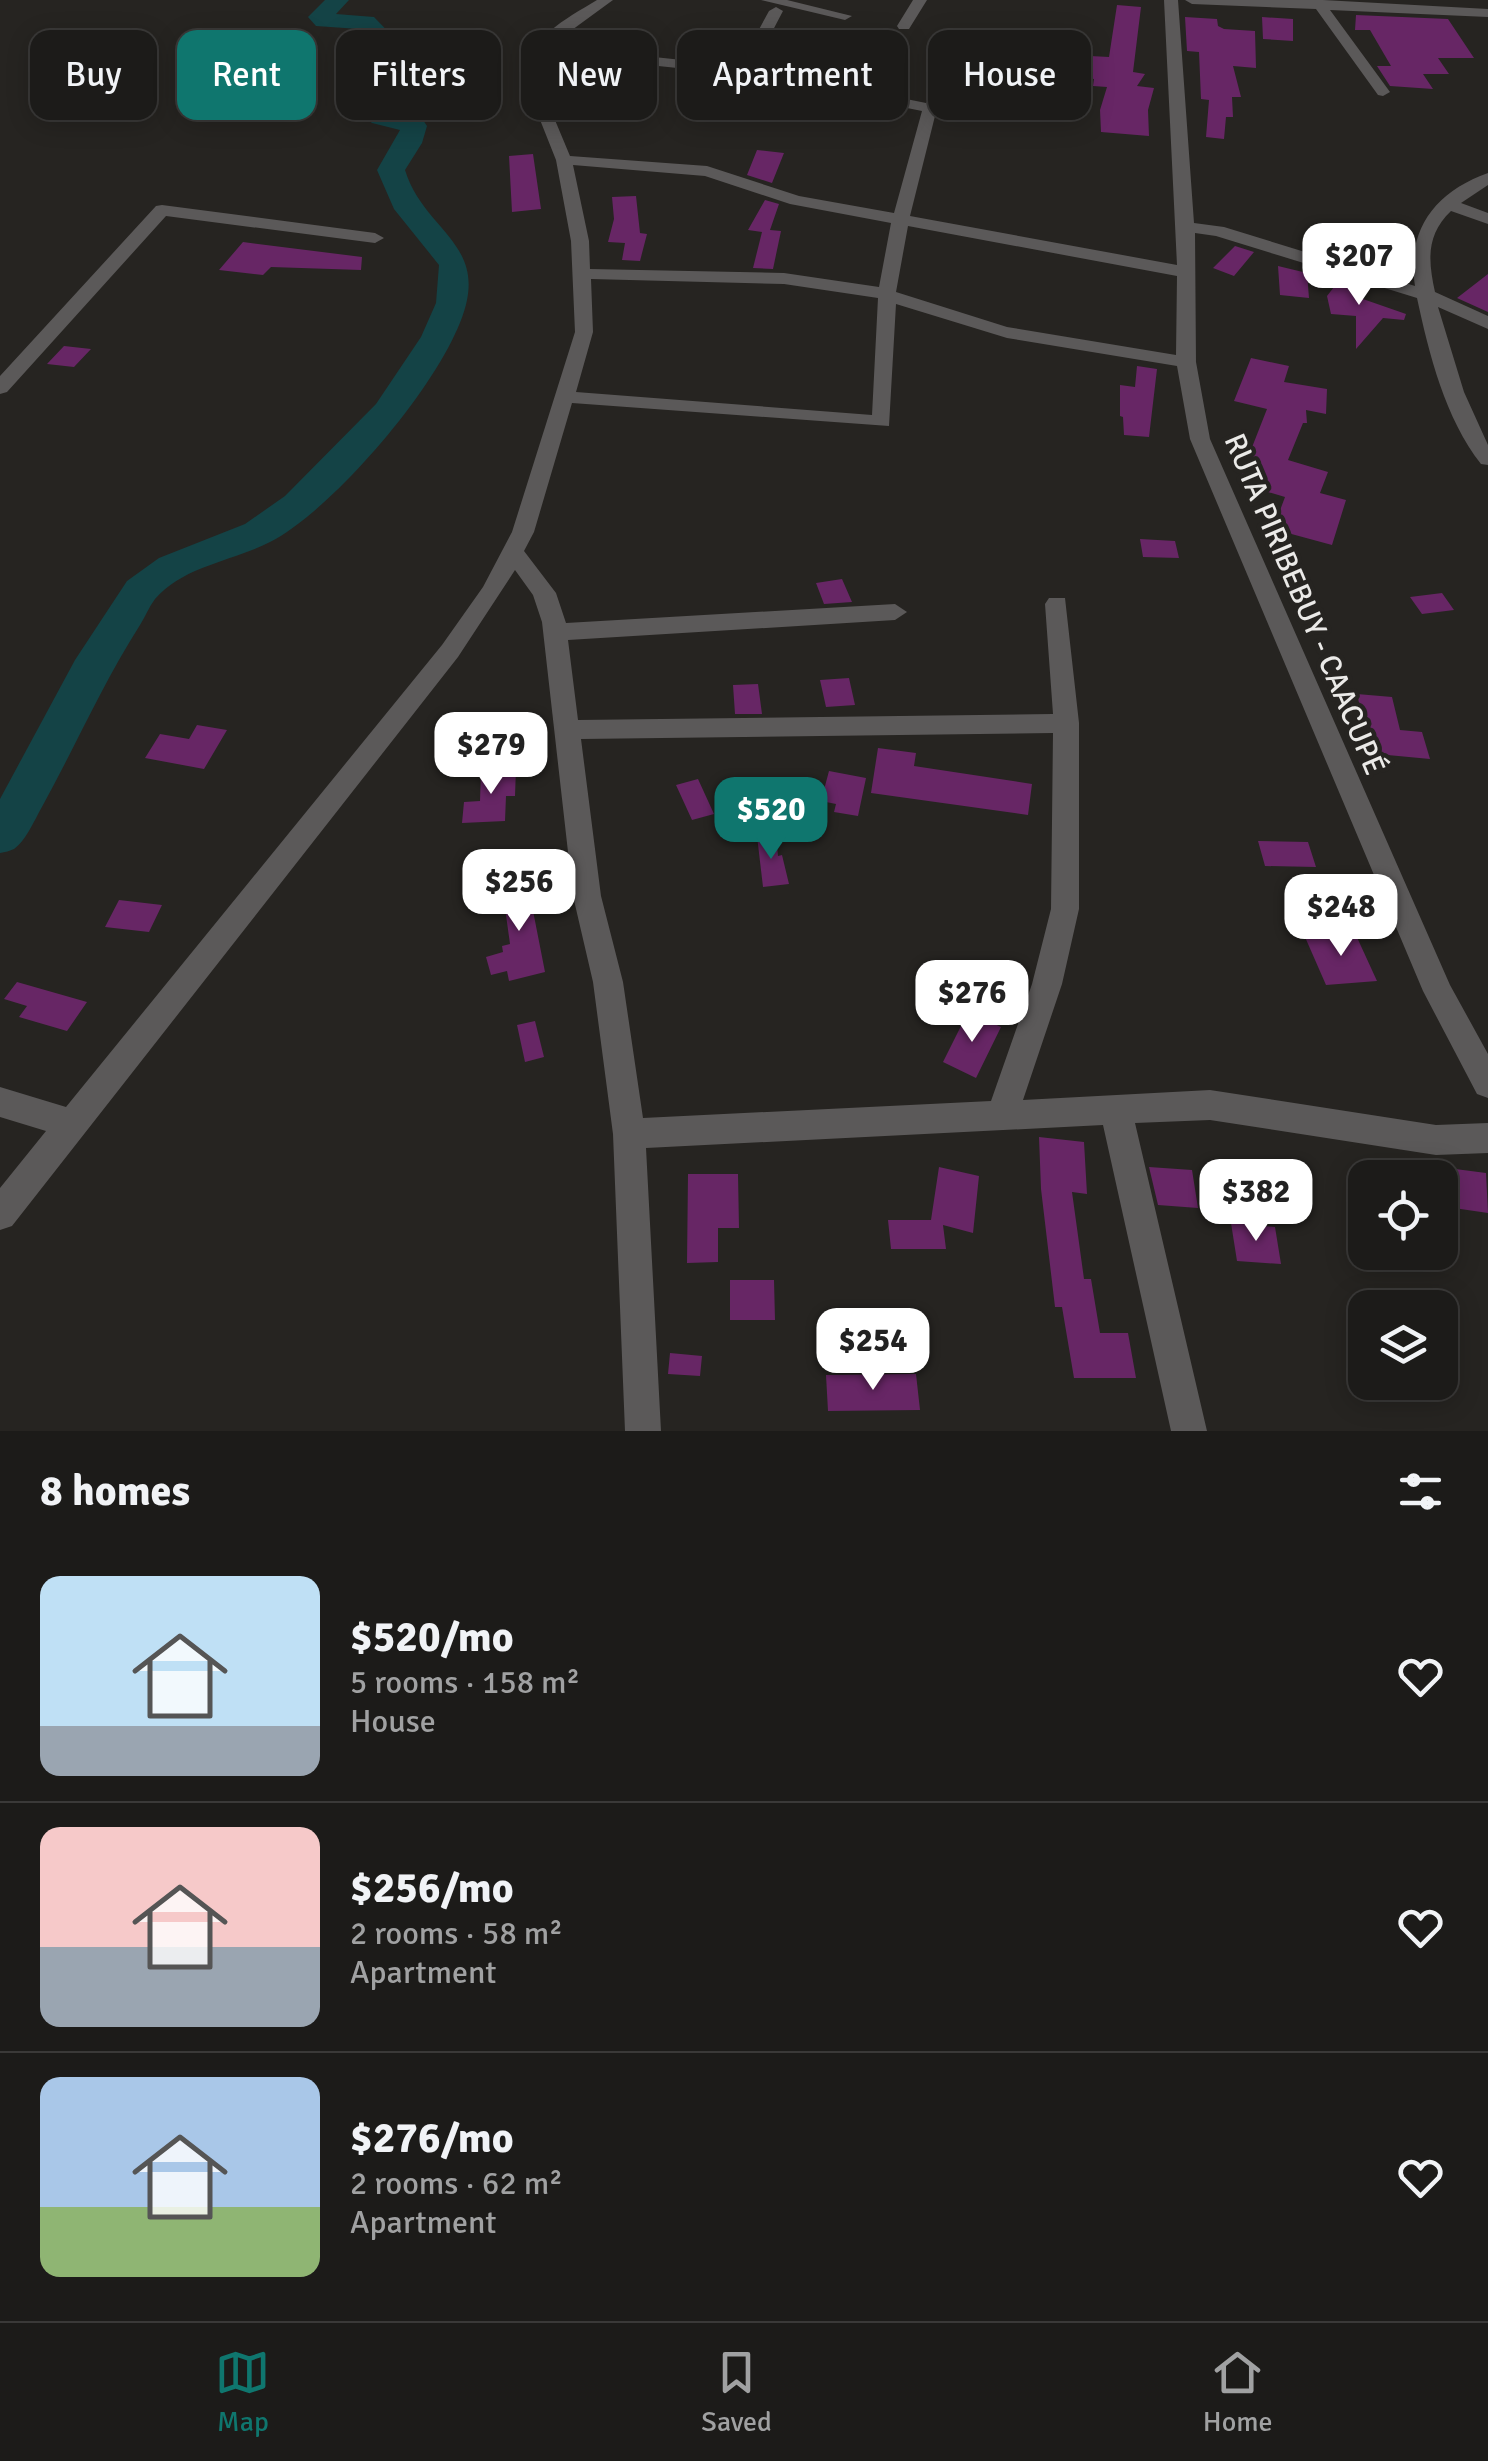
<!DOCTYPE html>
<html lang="en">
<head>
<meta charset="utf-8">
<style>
  :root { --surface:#1c1b19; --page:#252422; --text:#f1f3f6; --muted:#a0a1a2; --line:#3a3938; --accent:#0f766e }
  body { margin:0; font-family:Signika,sans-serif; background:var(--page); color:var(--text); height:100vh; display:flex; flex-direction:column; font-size:38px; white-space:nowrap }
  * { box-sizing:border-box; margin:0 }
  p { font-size:32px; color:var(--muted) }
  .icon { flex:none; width:55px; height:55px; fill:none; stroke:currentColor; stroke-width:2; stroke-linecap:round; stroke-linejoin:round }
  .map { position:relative; height:1431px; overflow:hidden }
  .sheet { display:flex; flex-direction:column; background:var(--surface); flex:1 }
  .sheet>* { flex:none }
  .hud { position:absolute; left:30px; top:30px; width:1430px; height:90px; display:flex; gap:20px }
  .controls { position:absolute; left:1348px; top:1160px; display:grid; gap:20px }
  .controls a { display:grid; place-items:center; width:110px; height:110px; border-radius:20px; background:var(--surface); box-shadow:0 5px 25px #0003,0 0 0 2px var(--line); font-size:50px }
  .price { position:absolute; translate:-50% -85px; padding:0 22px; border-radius:20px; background:#fff; color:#222; font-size:32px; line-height:65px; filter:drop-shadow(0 2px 5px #0008) }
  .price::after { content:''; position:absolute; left:50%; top:60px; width:30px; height:22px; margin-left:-15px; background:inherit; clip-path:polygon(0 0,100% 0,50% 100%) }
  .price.active { background:var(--accent); color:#fff }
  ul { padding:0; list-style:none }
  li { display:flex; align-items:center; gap:30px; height:250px; padding:0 40px }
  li+li { border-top:2px solid var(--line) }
  li span { display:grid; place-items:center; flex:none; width:280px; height:200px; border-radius:20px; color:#555 }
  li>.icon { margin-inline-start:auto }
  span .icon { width:120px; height:120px; fill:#fffc; stroke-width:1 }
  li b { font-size:42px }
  h2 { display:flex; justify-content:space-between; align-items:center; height:120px; padding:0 40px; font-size:42px }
  .pill { padding:0 35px; border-radius:20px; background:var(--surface); box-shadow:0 5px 25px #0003,0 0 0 2px var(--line); font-size:35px; line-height:90px }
  .pill.active { background:var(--accent); color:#fff }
  .tabs { display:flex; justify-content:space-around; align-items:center; height:140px; border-top:2px solid var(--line); background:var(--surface); font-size:28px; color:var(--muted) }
  .tabs a { display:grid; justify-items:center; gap:5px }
  .tabs .active { color:var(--accent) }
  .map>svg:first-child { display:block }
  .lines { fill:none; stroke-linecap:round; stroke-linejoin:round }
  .river { fill:#144346; fill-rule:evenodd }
  .building { fill:#672665 }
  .minor { fill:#5b5959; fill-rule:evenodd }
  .labels { text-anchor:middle; stroke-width:9; stroke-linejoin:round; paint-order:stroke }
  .street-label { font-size:30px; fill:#ebeae8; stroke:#262421 }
</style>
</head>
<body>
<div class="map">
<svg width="1488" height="1431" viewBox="0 0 1488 1431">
  <rect width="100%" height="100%" fill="#262421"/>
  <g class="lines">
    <path class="river" d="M 325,0 L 349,0 L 336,14 L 374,17 L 402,46 L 408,59 L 376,101 L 390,111 L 423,120 L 427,126 L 422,143 L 405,170 C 422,226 479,241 467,300 C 453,371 334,510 270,542 C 233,561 183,566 155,599 C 149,607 145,617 140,625 C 103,683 76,745 43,805 C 36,817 26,841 14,849 C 10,851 5,852 0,853 L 0,799 L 75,660 L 127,581 L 159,558 L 245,524 L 285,496 L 376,404 L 421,337 L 436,303 L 439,265 L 394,209 L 377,170 L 400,130 L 372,123 L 348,103 L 384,58 L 359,29 L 316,26 L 308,17 Z"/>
  </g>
  <path class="building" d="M 1117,5 L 1141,7 L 1133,72 L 1145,74 L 1137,86 L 1154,88 L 1148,110 L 1149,136 L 1101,132 L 1100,110 L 1107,87 L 1093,86 L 1094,79 L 1086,78 L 1090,56 L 1109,57 Z
    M 1356,15 L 1448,19 L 1474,58 L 1438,58 L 1449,74 L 1423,74 L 1433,89 L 1390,86 L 1377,66 L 1391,66 L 1370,30 L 1355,30 Z
    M 1185,17 L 1217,19 L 1218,26 L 1224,29 L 1255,31 L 1256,68 L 1233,66 L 1241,97 L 1232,97 L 1233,117 L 1226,117 L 1224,139 L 1206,137 L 1209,100 L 1201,99 L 1199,52 L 1187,51 Z
    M 1262,17 L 1293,19 L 1293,41 L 1263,39 Z
    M 757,150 L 784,153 L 772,183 L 747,175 Z
    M 533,154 L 541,209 L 512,212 L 509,156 Z
    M 636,196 L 640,233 L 647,234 L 640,261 L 622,260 L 625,243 L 608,242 L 614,219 L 612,197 Z
    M 765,200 L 779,204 L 770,230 L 781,231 L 773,269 L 753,268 L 762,232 L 748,230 Z
    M 243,242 L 362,257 L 361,270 L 271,267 L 263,275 L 219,270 Z
    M 1235,246 L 1254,252 L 1234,276 L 1213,268 Z
    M 1278,266 L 1307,273 L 1309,298 L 1280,295 Z
    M 1488,274 L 1488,312 L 1457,298 Z
    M 1341,278 L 1368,287 L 1360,298 L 1406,314 L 1404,320 L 1383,318 L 1356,349 L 1356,316 L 1331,314 L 1327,296 Z
    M 64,346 L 91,349 L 74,367 L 47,364 Z
    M 1251,358 L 1289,366 L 1284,382 L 1327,389 L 1326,414 L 1306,410 L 1307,423 L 1303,423 L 1288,460 L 1328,472 L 1320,493 L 1346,500 L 1332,545 L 1273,529 L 1285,497 L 1238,483 L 1267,409 L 1234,401 Z
    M 1137,366 L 1157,369 L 1149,437 L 1124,435 L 1123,417 L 1120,416 L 1120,385 L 1135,387 Z
    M 1140,539 L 1175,541 L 1179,558 L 1143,557 Z
    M 842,579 L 852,602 L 824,604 L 816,583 Z
    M 1442,593 L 1454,610 L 1422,614 L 1410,597 Z
    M 849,678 L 855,705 L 826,707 L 820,680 Z
    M 758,684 L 762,714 L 735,714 L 733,685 Z
    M 1357,694 L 1392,697 L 1400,730 L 1422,732 L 1430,759 L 1377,754 L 1369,721 L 1363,720 Z
    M 197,725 L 227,730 L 204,769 L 145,758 L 160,734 L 189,739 Z
    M 878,748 L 916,753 L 914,766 L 1032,784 L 1028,815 L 871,793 Z
    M 516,768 L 515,796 L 506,796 L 505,821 L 462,823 L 464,802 L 480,801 L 481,770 Z
    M 829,771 L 866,778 L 858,816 L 834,812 L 836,804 L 821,801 Z
    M 698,779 L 714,814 L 692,820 L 676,785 Z
    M 776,835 L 778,856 L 782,855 L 789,884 L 763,887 L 757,836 Z
    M 1258,841 L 1308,842 L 1316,867 L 1265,866 Z
    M 526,875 L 545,972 L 509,981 L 507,971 L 491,975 L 486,957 L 503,952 L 502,946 L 510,944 L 501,879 Z
    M 119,900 L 162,905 L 149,932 L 105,927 Z
    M 1355,933 L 1377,981 L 1326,985 L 1305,937 Z
    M 17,982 L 87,1002 L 67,1031 L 19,1017 L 27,1006 L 4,999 Z
    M 968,1012 L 1001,1027 L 976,1078 L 943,1062 Z
    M 535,1021 L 544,1057 L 525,1062 L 517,1025 Z
    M 1039,1137 L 1084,1142 L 1087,1194 L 1072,1192 L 1084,1279 L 1091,1279 L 1100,1333 L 1128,1333 L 1136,1378 L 1074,1378 L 1062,1307 L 1055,1307 L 1041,1189 Z
    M 939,1167 L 979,1176 L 973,1233 L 943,1225 L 946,1249 L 891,1249 L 888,1220 L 931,1220 Z
    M 1149,1167 L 1192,1170 L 1198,1208 L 1158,1205 Z
    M 1440,1167 L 1486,1173 L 1488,1213 L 1440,1206 Z
    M 688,1174 L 738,1174 L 739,1228 L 718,1228 L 718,1262 L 687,1263 Z
    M 1231,1223 L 1275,1227 L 1281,1264 L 1237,1261 Z
    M 730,1280 L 774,1280 L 775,1320 L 730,1320 Z
    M 670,1353 L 702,1356 L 700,1376 L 668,1374 Z
    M 916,1374 L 920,1410 L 828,1411 L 826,1375 Z"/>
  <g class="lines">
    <path class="minor" d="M 597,0 L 613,0 L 550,46 L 739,66 L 769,11 L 776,7 L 783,11 L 753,68 L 926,103 L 971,43 L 981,43 L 983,46 L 937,108 L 910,216 L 1177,265 L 1164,0 L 1178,0 L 1194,223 L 1224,227 L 1415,286 C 1406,230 1435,192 1488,173 L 1488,185 L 1461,203 L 1488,213 L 1488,224 L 1451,211 C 1426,235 1428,260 1435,292 L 1488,316 L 1488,329 L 1438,307 L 1464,392 L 1488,445 L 1488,465 L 1481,464 C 1445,418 1429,354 1417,298 L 1216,236 L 1195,233 L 1196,362 L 1210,439 L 1450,985 L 1488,1054 L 1488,1098 L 1477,1094 L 1423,991 L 1190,439 L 1177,366 L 1007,338 L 896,304 L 889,426 L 572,403 L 534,532 L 524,551 L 556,593 L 566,623 L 895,604 L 907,612 L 895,620 L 568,640 L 578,720 L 1053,714 L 1045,604 L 1049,598 L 1065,598 L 1079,723 L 1079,909 L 1062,984 L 1023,1100 L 1210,1090 L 1436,1125 L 1488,1123 L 1488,1153 L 1436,1155 L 1210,1120 L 1135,1123 L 1207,1431 L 1171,1431 L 1103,1125 L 646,1148 L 661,1431 L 625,1431 L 613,1134 L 593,982 L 573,896 L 542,622 L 533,595 L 515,570 L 458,657 L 12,1226 L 0,1230 L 0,1188 L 46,1131 L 0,1117 L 0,1087 L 66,1107 L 442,645 L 483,587 L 512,532 L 575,332 L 571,241 L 556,160 L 523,77 C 530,37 564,20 597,0 ZM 544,54 L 744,75 L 922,111 L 894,213 L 799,196 L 707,166 L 570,156 L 537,77 ZM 573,165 L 705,176 L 790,204 L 891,223 L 879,287 L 784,273 L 590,269 L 589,241 ZM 908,226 L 1177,276 L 1176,355 L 1007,327 L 896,292 ZM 591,279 L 784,284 L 878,298 L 872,415 L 576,392 L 593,332 ZM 1053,733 L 1051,909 L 1032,984 L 991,1101 L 643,1118 L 623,982 L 601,896 L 581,739 Z
      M 761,0 L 787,0 L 852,16 L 845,20 Z
      M 913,0 L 927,0 L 909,29 L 899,29 L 897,26 Z
      M 1185,0 L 1323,0 L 1488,9 L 1488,17 L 1330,10 L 1390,92 L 1383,96 L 1378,95 L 1316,9 L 1192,4 Z
      M 162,205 L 375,233 L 384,238 L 375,243 L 166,216 L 7,392 L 0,394 L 0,376 L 156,206 Z"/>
  </g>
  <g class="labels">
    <g class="street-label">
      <text transform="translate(1305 604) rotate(67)" y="10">RUTA PIRIBEBUY - CAACUPÉ</text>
    </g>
  </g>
</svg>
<div class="controls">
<a><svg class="icon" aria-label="locate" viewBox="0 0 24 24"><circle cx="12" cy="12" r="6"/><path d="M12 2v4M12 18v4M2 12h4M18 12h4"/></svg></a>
<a><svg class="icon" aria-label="layers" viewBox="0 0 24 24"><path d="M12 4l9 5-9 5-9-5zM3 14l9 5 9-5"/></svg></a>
</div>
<b class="price" style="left:1359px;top:308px">$207</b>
<b class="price" style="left:491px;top:797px">$279</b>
<b class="price active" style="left:771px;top:862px">$520</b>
<b class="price" style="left:519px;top:934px">$256</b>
<b class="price" style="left:1341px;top:959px">$248</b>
<b class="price" style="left:972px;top:1045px">$276</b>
<b class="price" style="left:1256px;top:1244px">$382</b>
<b class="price" style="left:873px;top:1393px">$254</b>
<div class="hud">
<a class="pill">Buy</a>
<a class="pill active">Rent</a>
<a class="pill">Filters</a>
<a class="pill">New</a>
<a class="pill">Apartment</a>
<a class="pill">House</a>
</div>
</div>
<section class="sheet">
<h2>8 homes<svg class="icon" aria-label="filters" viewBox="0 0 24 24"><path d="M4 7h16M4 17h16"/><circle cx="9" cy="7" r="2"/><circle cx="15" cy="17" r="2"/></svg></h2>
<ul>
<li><span style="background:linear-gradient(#bfe0f5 75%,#9aa5b1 0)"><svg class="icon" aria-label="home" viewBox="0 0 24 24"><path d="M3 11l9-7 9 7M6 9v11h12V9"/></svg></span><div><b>$520/mo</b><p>5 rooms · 158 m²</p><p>House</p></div><svg class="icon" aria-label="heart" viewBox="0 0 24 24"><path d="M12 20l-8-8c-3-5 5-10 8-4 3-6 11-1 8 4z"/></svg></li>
<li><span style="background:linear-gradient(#f6c9c9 60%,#9aa5b1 0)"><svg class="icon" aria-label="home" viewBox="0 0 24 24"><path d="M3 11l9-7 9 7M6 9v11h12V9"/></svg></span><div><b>$256/mo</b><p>2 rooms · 58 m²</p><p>Apartment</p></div><svg class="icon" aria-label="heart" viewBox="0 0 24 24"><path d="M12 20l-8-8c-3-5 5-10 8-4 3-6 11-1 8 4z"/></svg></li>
<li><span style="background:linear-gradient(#a9c7e8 65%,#8fb573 0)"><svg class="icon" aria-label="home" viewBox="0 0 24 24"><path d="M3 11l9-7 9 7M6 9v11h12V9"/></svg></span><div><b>$276/mo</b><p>2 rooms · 62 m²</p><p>Apartment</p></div><svg class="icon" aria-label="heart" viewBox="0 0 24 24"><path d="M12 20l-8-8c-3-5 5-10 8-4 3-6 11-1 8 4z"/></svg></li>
</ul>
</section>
<nav class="tabs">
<a class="active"><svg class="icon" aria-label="map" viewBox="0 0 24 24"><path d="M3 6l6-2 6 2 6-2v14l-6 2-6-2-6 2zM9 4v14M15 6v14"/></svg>Map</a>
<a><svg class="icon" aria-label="saved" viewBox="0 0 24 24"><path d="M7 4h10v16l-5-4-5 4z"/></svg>Saved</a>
<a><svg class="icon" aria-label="home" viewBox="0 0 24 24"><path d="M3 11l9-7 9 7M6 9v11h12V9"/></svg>Home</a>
</nav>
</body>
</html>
